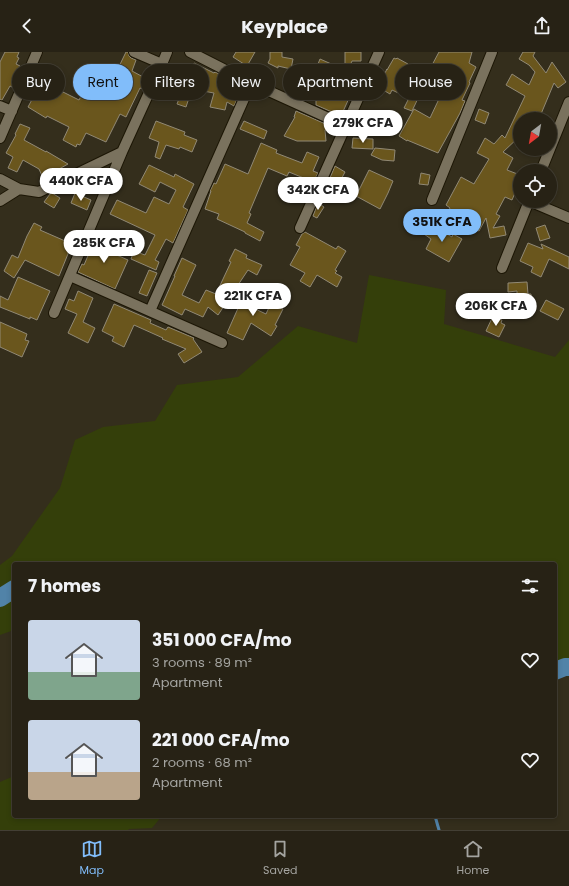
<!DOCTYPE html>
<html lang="en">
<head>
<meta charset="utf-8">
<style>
  :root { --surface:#272215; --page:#332f22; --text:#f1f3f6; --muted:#a4a4a0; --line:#433f34; --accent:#81bdfa }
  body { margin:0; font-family:Poppins,sans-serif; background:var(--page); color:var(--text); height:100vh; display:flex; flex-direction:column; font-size:15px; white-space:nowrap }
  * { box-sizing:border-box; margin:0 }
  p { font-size:13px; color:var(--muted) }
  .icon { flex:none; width:22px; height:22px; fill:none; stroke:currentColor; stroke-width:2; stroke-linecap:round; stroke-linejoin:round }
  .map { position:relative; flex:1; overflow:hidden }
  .details { position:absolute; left:12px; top:510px; width:545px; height:256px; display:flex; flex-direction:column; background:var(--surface); border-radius:4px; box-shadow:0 2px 6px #0003,0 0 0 1px var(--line) }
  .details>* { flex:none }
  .hud { position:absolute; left:12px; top:12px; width:545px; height:36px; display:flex; gap:8px }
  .needle { width:26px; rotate:211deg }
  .buttons { position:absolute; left:513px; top:60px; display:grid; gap:8px }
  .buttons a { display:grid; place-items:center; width:44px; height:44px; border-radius:50%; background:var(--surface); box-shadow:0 2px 6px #0003,0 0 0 1px var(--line); font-size:20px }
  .price { position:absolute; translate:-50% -34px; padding:0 9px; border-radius:14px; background:#fff; color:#222; font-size:13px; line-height:26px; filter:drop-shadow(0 1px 2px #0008) }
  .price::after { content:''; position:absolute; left:50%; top:24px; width:12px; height:9px; margin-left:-6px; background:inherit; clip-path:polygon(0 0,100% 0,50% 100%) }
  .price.selected { background:var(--accent); color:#111 }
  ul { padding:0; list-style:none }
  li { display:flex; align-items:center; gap:12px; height:100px; padding:0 16px }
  li span { display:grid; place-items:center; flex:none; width:112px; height:80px; border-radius:4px; color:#555 }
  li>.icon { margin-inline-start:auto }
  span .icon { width:48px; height:48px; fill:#fffc; stroke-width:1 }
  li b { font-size:17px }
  h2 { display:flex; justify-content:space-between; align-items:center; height:48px; padding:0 16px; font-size:17px }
  .chip { padding:0 14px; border-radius:18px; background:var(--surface); box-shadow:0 2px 6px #0003,0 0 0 1px var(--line); font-size:14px; line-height:36px }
  .chip.selected { background:var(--accent); color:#111 }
  header { display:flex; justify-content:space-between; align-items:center; height:52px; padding:0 16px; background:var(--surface); font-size:18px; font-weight:700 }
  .tabs { display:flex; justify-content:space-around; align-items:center; height:56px; border-top:1px solid var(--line); background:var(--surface); font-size:11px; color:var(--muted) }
  .tabs a { display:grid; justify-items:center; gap:2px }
  .tabs .selected { color:var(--accent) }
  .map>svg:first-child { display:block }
  .green { fill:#343f0a }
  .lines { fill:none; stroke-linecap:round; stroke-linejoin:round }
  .stream { stroke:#5183a8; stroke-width:3 }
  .river { stroke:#5183a8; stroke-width:18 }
  .building { fill:#6a561d; stroke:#918975 }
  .minor-casing { stroke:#1c1605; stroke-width:12 }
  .minor { stroke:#7a725e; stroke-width:10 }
</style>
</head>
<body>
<header><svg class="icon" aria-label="back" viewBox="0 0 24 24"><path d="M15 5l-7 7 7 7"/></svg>Keyplace<svg class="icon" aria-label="share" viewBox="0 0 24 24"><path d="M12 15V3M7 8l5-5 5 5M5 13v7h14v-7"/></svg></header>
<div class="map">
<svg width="569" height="778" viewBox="0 0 569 778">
  <rect width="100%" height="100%" fill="#342e1c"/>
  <path class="green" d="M 369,223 L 446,238 L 444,272 L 555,305 L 569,288 L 569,621 L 565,622 L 555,628 L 555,512 L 14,512 L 14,578 L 0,583 L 0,513 L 12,504 L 60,436 L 75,388 L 103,375 L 155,369 L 177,333 L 238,325 L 298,274 L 357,291 Z
    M 14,724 L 14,764 L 162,764 L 152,776 L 129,777 L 128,778 L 0,778 L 0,730 Z"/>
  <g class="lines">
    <path class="stream" d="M 435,764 L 439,778"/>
    <path class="river" d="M 0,546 L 14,537
      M 555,619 L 565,615 L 569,615"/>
  </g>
  <path class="building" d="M 5,0 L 19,0 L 17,5 L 19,6 L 16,12 L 20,14 L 16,22 L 20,23 L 14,36 L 10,34 L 2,48 L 0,48 L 0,10 Z
    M 126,0 L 128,0 L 129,4 L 131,6 L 136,8 L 132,19 L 145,26 L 144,27 L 147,29 L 143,37 L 140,36 L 126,65 L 120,62 L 106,90 L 86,81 L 80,93 L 77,92 L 76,95 L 63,88 L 69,75 L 47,64 L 46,66 L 28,55 L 42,29 L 63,41 L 63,40 L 79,48 L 94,20 L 112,29 Z
    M 236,0 L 255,0 L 247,14 L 233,5 Z
    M 270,0 L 282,0 L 282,5 L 293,7 L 291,17 L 278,14 L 278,16 L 268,11 L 270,7 Z
    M 345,0 L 361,0 L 361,9 L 352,9 L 343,29 L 316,17 L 320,7 L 345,18 Z
    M 439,0 L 472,0 L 469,11 L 476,15 L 469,30 L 470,31 L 462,48 L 465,49 L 460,61 L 438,101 L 407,88 L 407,89 L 399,84 L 414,57 L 430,66 L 439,47 L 422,38 L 412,59 L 404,56 L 409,46 L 392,38 L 390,42 L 378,35 L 387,17 L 387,18 L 394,6 L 396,7 L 397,6 L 408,12 L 402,25 L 404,26 L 406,22 L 423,30 Z
    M 523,0 L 535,0 L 533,4 L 546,21 L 552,10 L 566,30 L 558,36 L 554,31 L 541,62 L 536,60 L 533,67 L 520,67 L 520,84 L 503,100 L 513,106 L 507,118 L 520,123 L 520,129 L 512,148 L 505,145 L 496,162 L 500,164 L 493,176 L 504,174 L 506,183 L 490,186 L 486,166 L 479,179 L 467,173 L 466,174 L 452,166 L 453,163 L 448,160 L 450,156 L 446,153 L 461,125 L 474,132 L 475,130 L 489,107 L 477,101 L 485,86 L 494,92 L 502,83 L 505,86 L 525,44 L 506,33 L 512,22 L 529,33 L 535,20 L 529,13 L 519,7 Z
    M 194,11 L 214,21 L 215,20 L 243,34 L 234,54 L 227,50 L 225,58 L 210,55 L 214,41 L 192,37 L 186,55 L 177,52 L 184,34 L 183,34 Z
    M 296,26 L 309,33 L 302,45 L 290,38 Z
    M 316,30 L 343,30 L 354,35 L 341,64 L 316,53 Z
    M 479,57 L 489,61 L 485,72 L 475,68 Z
    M 296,59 L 337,77 L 334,83 L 325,78 L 326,89 L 297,89 L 284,84 L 295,65 L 294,65 Z
    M 156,69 L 185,80 L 184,83 L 197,88 L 192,100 L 180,95 L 179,97 L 166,93 L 160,107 L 155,105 L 159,90 L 149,86 Z
    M 244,69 L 267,79 L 264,87 L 240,77 Z
    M 20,72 L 30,76 L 24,88 L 46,100 L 46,99 L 68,112 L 43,126 L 39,117 L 23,108 L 17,120 L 8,116 L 13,105 L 6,101 L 16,83 L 15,82 Z
    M 353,86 L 373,87 L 373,97 L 352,96 Z
    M 261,91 L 277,98 L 276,101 L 302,111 L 307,100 L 319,105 L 313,119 L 318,121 L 315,127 L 313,125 L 311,129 L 289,120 L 287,124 L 268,116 L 249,161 L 251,162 L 247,171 L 264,180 L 260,189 L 245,181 L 245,180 L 217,167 L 219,162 L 205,157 L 211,139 L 210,139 L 214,131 L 216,132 L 225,112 L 248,122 Z
    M 375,96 L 395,98 L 394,109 L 382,108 L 371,103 Z
    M 149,113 L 174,125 L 175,122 L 194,132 L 183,155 L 188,158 L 173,191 L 166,187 L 155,208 L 159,210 L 156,218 L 131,207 L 134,199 L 145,203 L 155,183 L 110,162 L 117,148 L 146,161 L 154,145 L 169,152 L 176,138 L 160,130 L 155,140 L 139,132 Z
    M 335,114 L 345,120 L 336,137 L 327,133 Z
    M 369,118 L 393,129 L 388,141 L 380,157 L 356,144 Z
    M 421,121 L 430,123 L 428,133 L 419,132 Z
    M 52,141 L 60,146 L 54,156 L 44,150 L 50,142 Z
    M 75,141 L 91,148 L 87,158 L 71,151 Z
    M 318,151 L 324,155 L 317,166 L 313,164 Z
    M 34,171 L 42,175 L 40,178 L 72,192 L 59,224 L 25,208 L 14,226 L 4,219 L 12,203 L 18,206 L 27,184 Z
    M 430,172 L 452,185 L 453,182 L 462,187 L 449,210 L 426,197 L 431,187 L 424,182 Z
    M 545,173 L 550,186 L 540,189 L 536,176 Z
    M 305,180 L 336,197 L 338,194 L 346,199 L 335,218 L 337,219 L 335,221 L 342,225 L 337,235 L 317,223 L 310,235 L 300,229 L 305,221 L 290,213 L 300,195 L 296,193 L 302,182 Z
    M 110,181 L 117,186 L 109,199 L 111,200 L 110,200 L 128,208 L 115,237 L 78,220 L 82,212 L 84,213 L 93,192 L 100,195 Z
    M 528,191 L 543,197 L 541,192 L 569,205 L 569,217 L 549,207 L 541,225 L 531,220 L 533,215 L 520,209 Z
    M 235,197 L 247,203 L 246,206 L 262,213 L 257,223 L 248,218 L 218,263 L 208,255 L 203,265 L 185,257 L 182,263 L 162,253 L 175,224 L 174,224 L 182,206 L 196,213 L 182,243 L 199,251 L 206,238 L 216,242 L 231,210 L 229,209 Z
    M 149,218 L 157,221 L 147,244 L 139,241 Z
    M 18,225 L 50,239 L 37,268 L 30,265 L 30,267 L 0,255 L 0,244 L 8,248 Z
    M 527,230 L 528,242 L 531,242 L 531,251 L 517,251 L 517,239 L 508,240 L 508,231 Z
    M 247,236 L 258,243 L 251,255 L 266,262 L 271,251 L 283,257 L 275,273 L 277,274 L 271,284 L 251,271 L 243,288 L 227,281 Z
    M 78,239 L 93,246 L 83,270 L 95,276 L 88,291 L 68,281 L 77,262 L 65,257 L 69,247 L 74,249 Z
    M 546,248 L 564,257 L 558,268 L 540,259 Z
    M 114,252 L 151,268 L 150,271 L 166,278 L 168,275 L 194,286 L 193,287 L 202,300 L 184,311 L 178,302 L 186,297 L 162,287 L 163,286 L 134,273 L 124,295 L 112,289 L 114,285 L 102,279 Z
    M 493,264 L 502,268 L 501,271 L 505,273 L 499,285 L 486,279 Z
    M 0,270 L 27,282 L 25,288 L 29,289 L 22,305 L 0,295 Z"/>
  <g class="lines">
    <g class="minor-casing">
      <path id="minor" d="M 134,0 L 162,12
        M 190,0 L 251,31 L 346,74
        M 0,54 L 12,59
        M 0,86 L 37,0
        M 541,119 L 569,50
        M 0,127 L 19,137
        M 432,148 L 492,0
        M 0,149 L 19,137 L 39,140 L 122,100
        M 529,149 L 569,166
        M 300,176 L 379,0
        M 502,216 L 529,149
        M 70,224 L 222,291
        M 150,259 L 251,31
        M 54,261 L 122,100 L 162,12 L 167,0"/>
    </g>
    <use href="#minor" class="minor"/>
  </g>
</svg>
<div class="buttons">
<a><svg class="needle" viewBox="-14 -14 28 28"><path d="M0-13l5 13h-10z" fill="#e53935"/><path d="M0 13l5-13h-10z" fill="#a4a4a0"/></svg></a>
<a><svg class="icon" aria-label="locate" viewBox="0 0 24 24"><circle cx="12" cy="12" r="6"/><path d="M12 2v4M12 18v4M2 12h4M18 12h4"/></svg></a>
</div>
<b class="price" style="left:363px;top:92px">279K CFA</b>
<b class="price" style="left:81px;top:150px">440K CFA</b>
<b class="price" style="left:318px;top:159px">342K CFA</b>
<b class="price selected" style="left:442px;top:191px">351K CFA</b>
<b class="price" style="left:104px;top:212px">285K CFA</b>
<b class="price" style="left:253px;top:265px">221K CFA</b>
<b class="price" style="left:496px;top:275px">206K CFA</b>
<div class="hud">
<a class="chip">Buy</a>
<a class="chip selected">Rent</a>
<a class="chip">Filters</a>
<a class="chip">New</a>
<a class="chip">Apartment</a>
<a class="chip">House</a>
</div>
<section class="details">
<h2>7 homes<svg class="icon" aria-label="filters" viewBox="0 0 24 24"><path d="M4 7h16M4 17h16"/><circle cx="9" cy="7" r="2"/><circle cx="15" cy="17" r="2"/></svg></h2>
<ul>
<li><span style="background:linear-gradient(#c9d6e8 65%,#7fa58c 0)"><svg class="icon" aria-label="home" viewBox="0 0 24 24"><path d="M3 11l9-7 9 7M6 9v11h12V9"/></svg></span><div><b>351 000 CFA/mo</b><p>3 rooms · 89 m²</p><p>Apartment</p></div><svg class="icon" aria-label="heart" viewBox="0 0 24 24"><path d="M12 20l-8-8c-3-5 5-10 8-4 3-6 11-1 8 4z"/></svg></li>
<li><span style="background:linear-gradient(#c9d6e8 65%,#b9a48a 0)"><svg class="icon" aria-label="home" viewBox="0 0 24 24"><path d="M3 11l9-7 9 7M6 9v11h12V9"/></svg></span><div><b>221 000 CFA/mo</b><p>2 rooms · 68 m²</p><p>Apartment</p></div><svg class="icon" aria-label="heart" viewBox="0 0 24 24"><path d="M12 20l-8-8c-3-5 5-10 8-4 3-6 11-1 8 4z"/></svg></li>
</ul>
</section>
</div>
<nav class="tabs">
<a class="selected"><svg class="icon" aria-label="map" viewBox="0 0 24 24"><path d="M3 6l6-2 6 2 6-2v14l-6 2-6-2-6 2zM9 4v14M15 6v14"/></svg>Map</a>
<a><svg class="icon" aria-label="saved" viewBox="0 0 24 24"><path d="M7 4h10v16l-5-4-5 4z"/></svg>Saved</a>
<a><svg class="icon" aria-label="home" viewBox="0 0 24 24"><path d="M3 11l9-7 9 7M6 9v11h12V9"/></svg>Home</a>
</nav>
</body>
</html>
